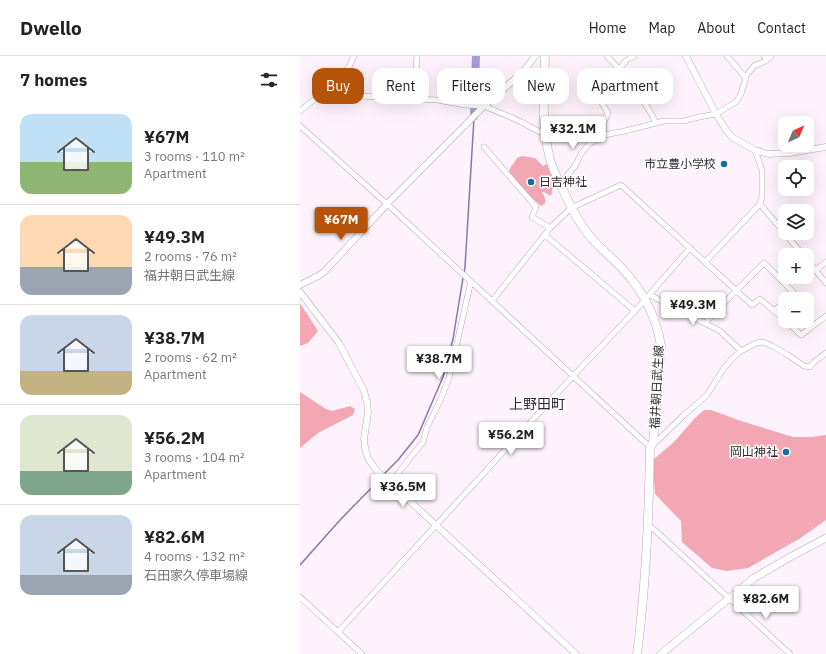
<!DOCTYPE html>
<html lang="en">
<head>
<meta charset="utf-8">
<style>
  :root { --surface:#fff; --page:#f6f6f6; --text:#222; --muted:#767676; --line:#e0e0e0; --accent:#b45309 }
  body { margin:0; font-family:"IBM Plex Sans","Noto Sans JP",sans-serif; background:var(--page); color:var(--text); height:100vh; display:flex; flex-direction:column; font-size:15px; white-space:nowrap }
  * { box-sizing:border-box; margin:0 }
  p { font-size:13px; color:var(--muted) }
  .icon { flex:none; width:22px; height:22px; fill:none; stroke:currentColor; stroke-width:2; stroke-linecap:round; stroke-linejoin:round }
  .map { position:relative; flex:1; overflow:hidden }
  .sheet { display:flex; flex-direction:column; background:var(--surface); width:300px }
  .sheet>* { flex:none }
  .hud { position:absolute; left:12px; top:12px; width:380px; height:36px; display:flex; gap:8px }
  .needle { width:26px; rotate:44deg }
  .buttons { position:absolute; left:478px; top:60px; display:grid; gap:8px }
  .buttons a { display:grid; place-items:center; width:36px; height:36px; border-radius:8px; background:var(--surface); box-shadow:0 4px 16px #0002; font-size:20px }
  .price { position:absolute; translate:-50% -34px; padding:0 9px; border-radius:4px; background:#fff; color:#222; font-size:13px; line-height:26px; filter:drop-shadow(0 1px 2px #0008) }
  .price::after { content:''; position:absolute; left:50%; top:24px; width:12px; height:9px; margin-left:-6px; background:inherit; clip-path:polygon(0 0,100% 0,50% 100%) }
  .price.on { background:var(--accent); color:#fff }
  ul { padding:0; list-style:none }
  li { display:flex; align-items:center; gap:12px; height:100px; padding:0 20px }
  li+li { border-top:1px solid var(--line) }
  li span { display:grid; place-items:center; flex:none; width:112px; height:80px; border-radius:12px; color:#555 }
  li>.icon { margin-inline-start:auto }
  span .icon { width:48px; height:48px; fill:#fffc; stroke-width:1 }
  li b { font-size:17px }
  h2 { display:flex; justify-content:space-between; align-items:center; height:48px; padding:0 20px; font-size:17px }
  .chip { padding:0 14px; border-radius:12px; background:var(--surface); box-shadow:0 4px 16px #0002; font-size:14px; line-height:36px }
  .chip.on { background:var(--accent); color:#fff }
  header { display:flex; align-items:center; gap:24px; box-sizing:border-box; height:56px; padding:0 20px; background:var(--surface); border-bottom:1px solid var(--line) }
  header strong { font-size:19px }
  nav { display:flex; gap:22px; margin-inline-start:auto; font-size:14px }
  main { display:flex; flex:1; min-height:0 }
  .map>svg:first-child { display:block }
  .forest { fill:#f3a6b4 }
  .lines { fill:none; stroke-linecap:round; stroke-linejoin:round }
  .stream { stroke:#847aa9; stroke-width:1.5 }
  .river { stroke:#a79bdb; stroke-width:8 }
  .minor-casing { stroke:#b7abb5; stroke-width:6 }
  .tertiary-casing { stroke:#b7abb5; stroke-width:7 }
  .secondary-casing { stroke:#b7abb5; stroke-width:8 }
  .primary-casing { stroke:#b7abb5; stroke-width:9 }
  .minor { stroke:#fff; stroke-width:5 }
  .tertiary { stroke:#fff; stroke-width:6 }
  .secondary { stroke:#fff; stroke-width:7 }
  .primary { stroke:#fff; stroke-width:8 }
  .poi-dot { fill:#0f709d; stroke:#fff; stroke-width:1.5 }
  .labels { text-anchor:middle; stroke-width:3; stroke-linejoin:round; paint-order:stroke }
  .poi-label { font-size:12px; fill:#332e33; stroke:#fff; text-anchor:end }
  .street-label { font-size:12px; fill:#332e33; stroke:#fff }
  .quarter-label { font-size:14px; fill:#30262f; stroke:#fff }
</style>
</head>
<body>
<header>
<strong>Dwello</strong>
<nav><a>Home</a><a>Map</a><a>About</a><a>Contact</a></nav>
</header>
<main>
<section class="sheet">
<h2>7 homes<svg class="icon" aria-label="filters" viewBox="0 0 24 24"><path d="M4 7h16M4 17h16"/><circle cx="9" cy="7" r="2"/><circle cx="15" cy="17" r="2"/></svg></h2>
<ul>
<li><span style="background:linear-gradient(#bfe0f5 60%,#8fb573 0)"><svg class="icon" aria-label="home" viewBox="0 0 24 24"><path d="M3 11l9-7 9 7M6 9v11h12V9"/></svg></span><div><b>¥67M</b><p>3 rooms · 110 m²</p><p>Apartment</p></div></li>
<li><span style="background:linear-gradient(#ffd9b3 65%,#9aa5b1 0)"><svg class="icon" aria-label="home" viewBox="0 0 24 24"><path d="M3 11l9-7 9 7M6 9v11h12V9"/></svg></span><div><b>¥49.3M</b><p>2 rooms · 76 m²</p><p>福井朝日武生線</p></div></li>
<li><span style="background:linear-gradient(#c9d6e8 70%,#c2b280 0)"><svg class="icon" aria-label="home" viewBox="0 0 24 24"><path d="M3 11l9-7 9 7M6 9v11h12V9"/></svg></span><div><b>¥38.7M</b><p>2 rooms · 62 m²</p><p>Apartment</p></div></li>
<li><span style="background:linear-gradient(#dfe7d0 70%,#7fa58c 0)"><svg class="icon" aria-label="home" viewBox="0 0 24 24"><path d="M3 11l9-7 9 7M6 9v11h12V9"/></svg></span><div><b>¥56.2M</b><p>3 rooms · 104 m²</p><p>Apartment</p></div></li>
<li><span style="background:linear-gradient(#c9d6e8 75%,#9aa5b1 0)"><svg class="icon" aria-label="home" viewBox="0 0 24 24"><path d="M3 11l9-7 9 7M6 9v11h12V9"/></svg></span><div><b>¥82.6M</b><p>4 rooms · 132 m²</p><p>石田家久停車場線</p></div></li>
</ul>
</section>
<div class="map">
<svg width="526" height="598" viewBox="0 0 526 598">
  <rect width="100%" height="100%" fill="#fef3fc"/>
  <path class="forest" d="M 222,100 L 235,102 L 243,110 L 247,108 C 253,113 254,133 251,140 L 244,136 L 242,136 C 245,141 248,148 241,150 C 229,140 219,128 209,116 C 210,110 215,107 217,102 Z
    M 0,247 L 18,275 L 8,287 L 0,290 Z
    M 0,336 L 26,353 L 32,355 L 50,350 L 55,353 L 53,359 L 18,377 L 0,392 Z
    M 404,354 L 411,354 L 441,365 L 493,381 L 513,381 L 526,379 L 526,464 L 499,483 L 448,512 L 427,515 L 412,512 L 382,486 L 381,465 L 355,438 L 353,412 L 354,403 L 374,386 L 395,362 Z"/>
  <g class="lines">
    <path class="stream" d="M 164,218 L 165,211 L 174,62
      M 84,418 L 98,404 L 118,379 L 143,321 L 153,283 L 163,222
      M 0,509 L 41,463 L 82,421"/>
    <path class="river" d="M 174,60 L 175,27 L 176,0"/>
    <g class="minor-casing">
      <path id="minor" d="M 307,0 L 319,13 L 348,52 L 356,67
        M 464,0 L 467,4 L 471,0
        M 445,21 L 455,9 L 459,8 L 467,4
        M 29,32 L 33,36 L 40,39 L 137,44 L 165,49 L 184,50 L 215,63 L 246,79
        M 114,43 L 117,0
        M 0,55 L 32,29 L 49,11 L 54,0
        M 0,70 L 87,148 L 350,391
        M 304,79 L 304,66 L 308,57 L 297,39 L 316,20 L 319,13 L 327,4 L 334,0
        M 184,91 L 236,151 L 232,161 L 250,172
        M 260,128 L 275,110 L 281,98 L 288,89 L 304,79 L 325,75 L 364,65 L 384,65 L 399,61 L 416,58 L 436,46 L 441,38 L 446,22 L 427,0
        M 460,148 L 503,199
        M 245,179 L 335,255
        M 507,204 L 526,227
        M 405,206 L 460,148 L 462,140 L 462,114 L 455,94
        M 516,214 L 526,206
        M 350,239 L 420,275 L 441,295
        M 192,245 L 250,172 L 271,152 L 321,129 L 452,249 L 460,243 L 485,264
        M 474,255 L 485,245
        M 486,265 L 501,279 L 526,260
        M 405,267 L 426,245 L 464,207 L 494,237 L 487,243
        M 353,387 L 357,385 L 384,359 L 407,339 L 424,312 L 434,301 L 441,295 L 456,287 L 463,286 L 472,290 L 488,299 L 504,310 L 510,311 L 514,306 L 526,297
        M 96,420 L 123,386 L 127,371 L 140,345 L 149,322 L 171,225
        M 348,468 L 490,598
        M 0,541 L 62,598
        M 38,576 L 273,320 L 335,255 L 390,192"/>
    </g>
    <g class="tertiary-casing">
      <path id="tertiary" d="M 386,0 L 416,58 L 426,74 L 433,82 L 455,94 L 468,98 L 489,97 L 526,91
        M 0,229 L 20,219 L 25,215 L 87,148 L 184,50 L 224,15 L 235,0
        M 0,236 L 39,287 L 64,335 L 67,346 L 68,357 L 64,383 L 65,392 L 68,402 L 76,414 L 276,598"/>
    </g>
    <g class="secondary-casing">
      <path id="secondary" d="M 361,598 L 454,522 L 492,500 L 526,482"/>
    </g>
    <g class="primary-casing">
      <path id="primary" d="M 245,0 C 244,34 241,69 250,103 C 253,115 259,125 264,136 C 272,154 281,171 294,185 C 306,198 322,210 332,224 C 347,243 357,266 361,290 L 353,387 L 350,391 C 349,460 346,529 337,598"/>
    </g>
    <use href="#minor" class="minor"/>
    <use href="#tertiary" class="tertiary"/>
    <use href="#secondary" class="secondary"/>
    <use href="#primary" class="primary"/>
  </g>
  <g class="poi-dot">
    <circle cx="424" cy="108" r="4"/>
    <circle cx="231" cy="126" r="4"/>
    <circle cx="486" cy="396" r="4"/>
  </g>
  <g class="labels">
    <g class="poi-label">
      <text x="416" y="112">市立豊小学校</text>
      <text x="239" y="130" text-anchor="start">日吉神社</text>
      <text x="478" y="400">岡山神社</text>
    </g>
    <g class="street-label">
      <text transform="translate(357 331) rotate(-87)" y="4">福井朝日武生線</text>
    </g>
    <g class="quarter-label">
      <text x="237" y="353">上野田町</text>
    </g>
  </g>
</svg>
<div class="buttons">
<a><svg class="needle" viewBox="-14 -14 28 28"><path d="M0-13l5 13h-10z" fill="#e53935"/><path d="M0 13l5-13h-10z" fill="#767676"/></svg></a>
<a><svg class="icon" aria-label="locate" viewBox="0 0 24 24"><circle cx="12" cy="12" r="6"/><path d="M12 2v4M12 18v4M2 12h4M18 12h4"/></svg></a>
<a><svg class="icon" aria-label="layers" viewBox="0 0 24 24"><path d="M12 4l9 5-9 5-9-5zM3 14l9 5 9-5"/></svg></a>
<a>+</a>
<a>−</a>
</div>
<b class="price" style="left:273px;top:94px">¥32.1M</b>
<b class="price on" style="left:41px;top:185px">¥67M</b>
<b class="price" style="left:393px;top:270px">¥49.3M</b>
<b class="price" style="left:139px;top:324px">¥38.7M</b>
<b class="price" style="left:211px;top:400px">¥56.2M</b>
<b class="price" style="left:103px;top:452px">¥36.5M</b>
<b class="price" style="left:466px;top:564px">¥82.6M</b>
<div class="hud">
<a class="chip on">Buy</a>
<a class="chip">Rent</a>
<a class="chip">Filters</a>
<a class="chip">New</a>
<a class="chip">Apartment</a>
</div>
</div>
</main>
</body>
</html>
